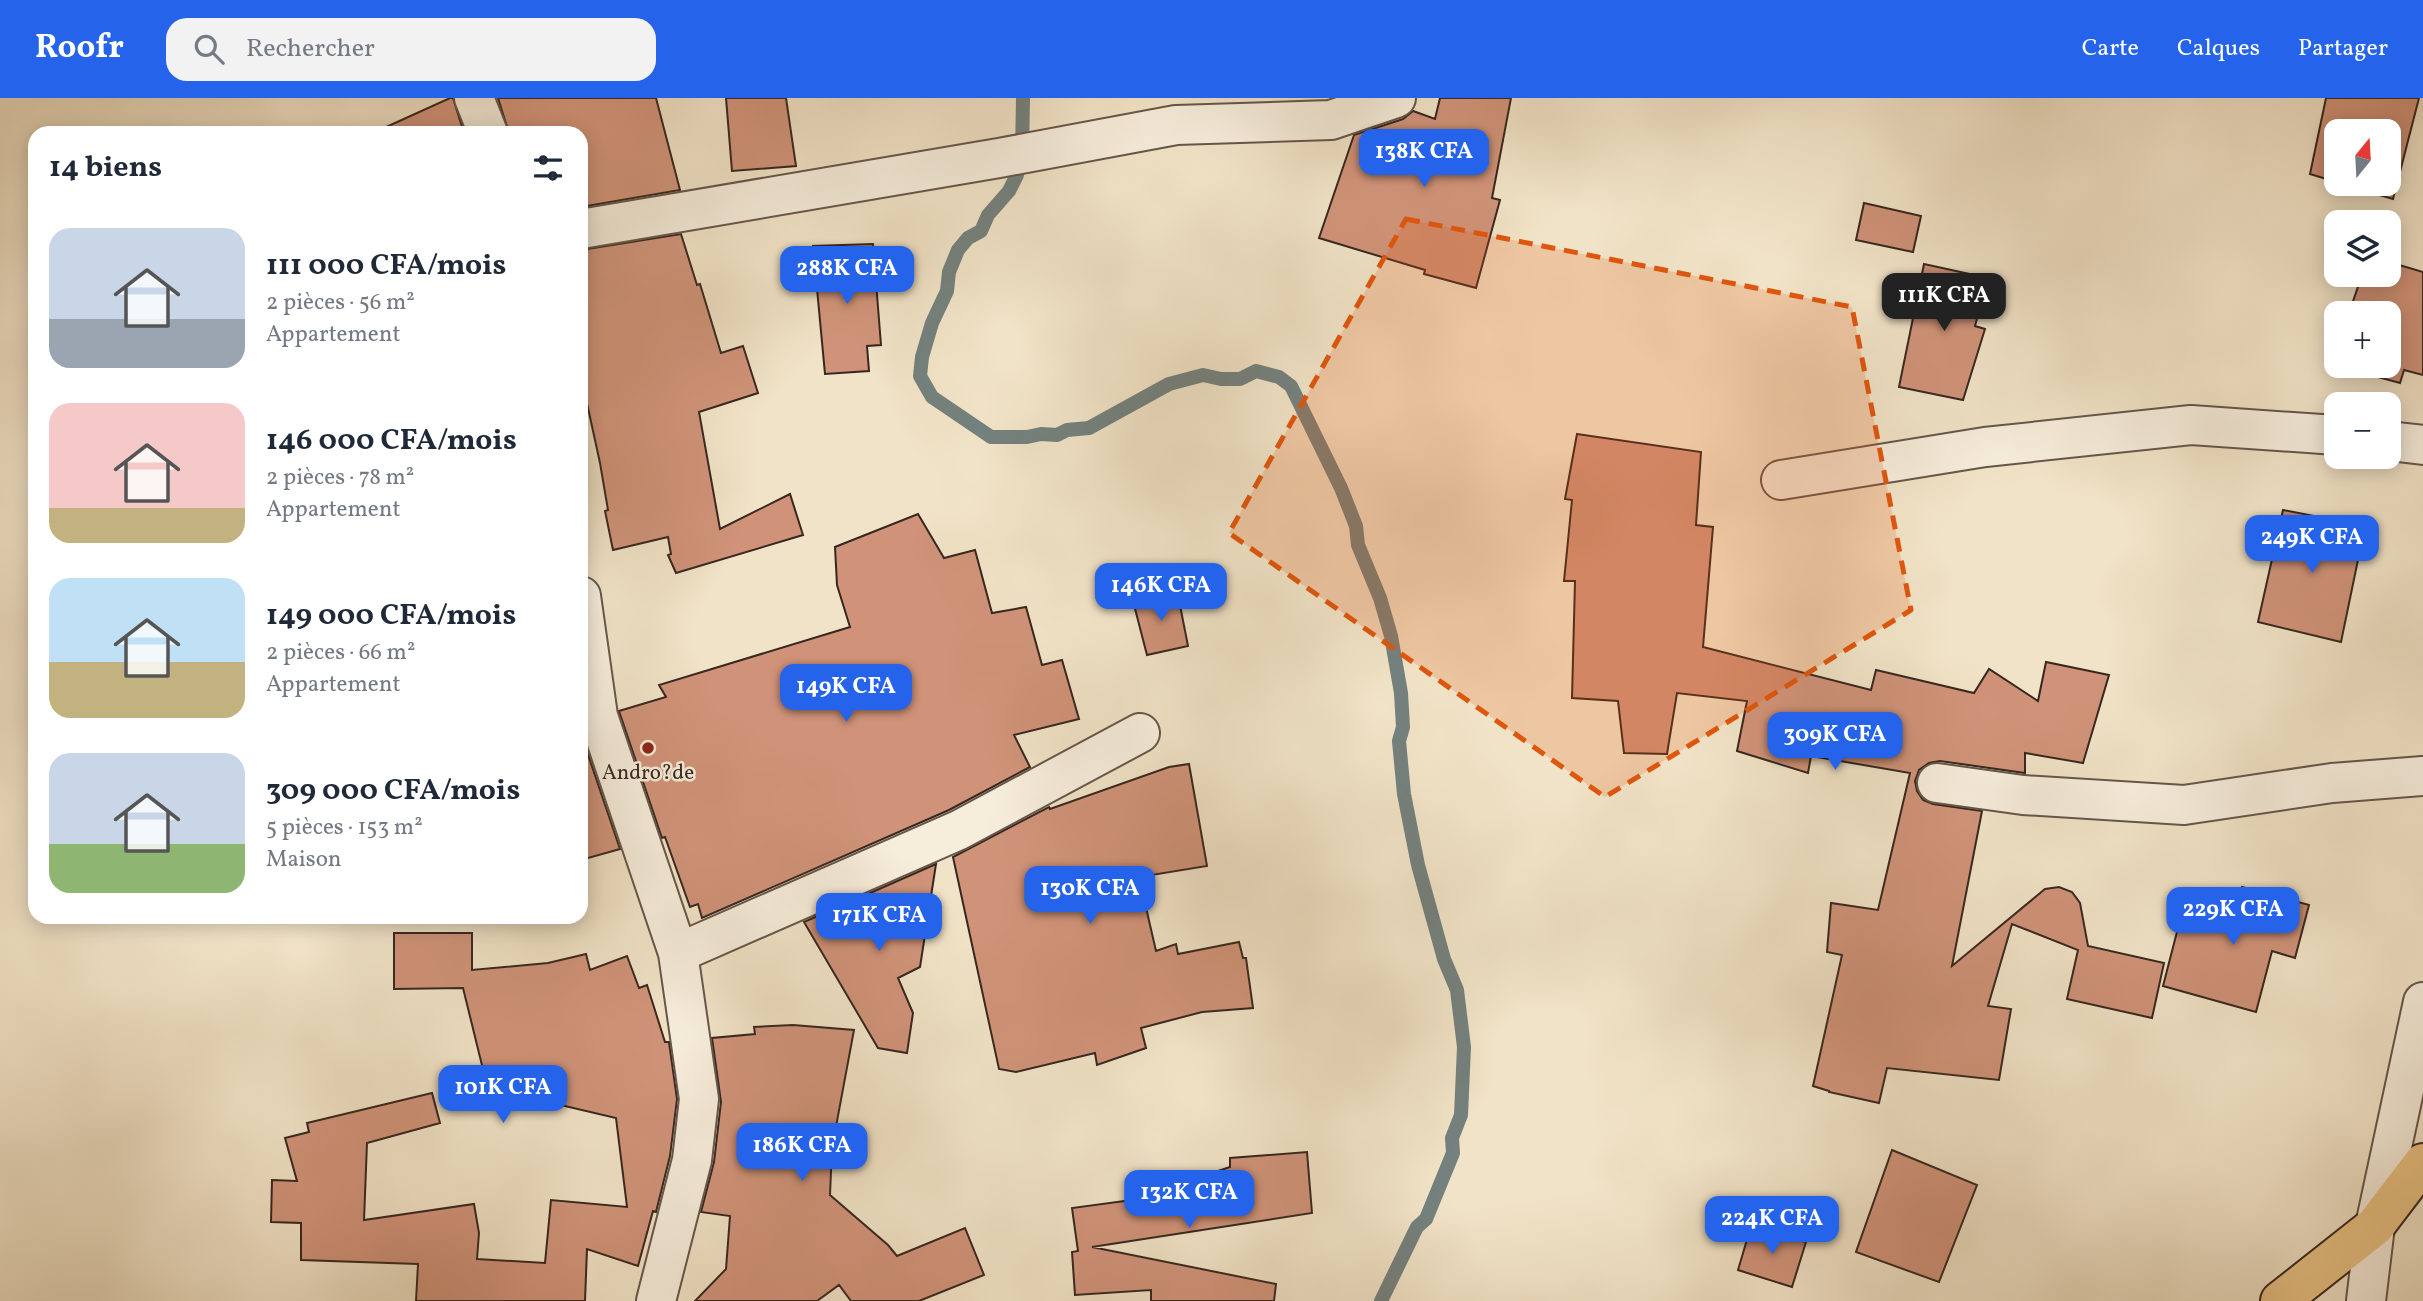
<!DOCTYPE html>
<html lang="fr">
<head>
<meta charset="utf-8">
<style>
  :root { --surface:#fff; --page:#f2f2f3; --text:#1f2937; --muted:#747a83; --accent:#2563eb }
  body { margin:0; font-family:Vollkorn,serif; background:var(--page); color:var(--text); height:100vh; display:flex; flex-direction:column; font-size:26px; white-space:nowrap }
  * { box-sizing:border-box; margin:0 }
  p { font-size:23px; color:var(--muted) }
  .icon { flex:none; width:38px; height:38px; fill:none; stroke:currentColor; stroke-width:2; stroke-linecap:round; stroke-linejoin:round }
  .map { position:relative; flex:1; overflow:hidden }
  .sheet { position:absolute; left:28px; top:28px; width:560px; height:798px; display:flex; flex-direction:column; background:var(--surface); border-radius:21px; box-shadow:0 4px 18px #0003 }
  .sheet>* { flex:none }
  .needle { width:46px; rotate:18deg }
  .fabs { position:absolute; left:2324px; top:21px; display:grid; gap:14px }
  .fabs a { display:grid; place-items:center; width:77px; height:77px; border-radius:14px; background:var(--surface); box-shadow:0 4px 18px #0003; font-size:35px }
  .price { position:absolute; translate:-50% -60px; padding:0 16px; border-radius:14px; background:var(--accent); color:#fff; font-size:23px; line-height:46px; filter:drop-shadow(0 2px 4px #0008) }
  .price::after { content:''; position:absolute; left:50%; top:42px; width:21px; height:16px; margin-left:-10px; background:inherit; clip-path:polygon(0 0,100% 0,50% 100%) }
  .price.on { background:#222; color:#fff }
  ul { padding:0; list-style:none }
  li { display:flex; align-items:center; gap:21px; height:175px; padding:0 21px }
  li span { display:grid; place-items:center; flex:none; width:196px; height:140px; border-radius:21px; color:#555 }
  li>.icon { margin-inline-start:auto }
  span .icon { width:84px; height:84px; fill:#fffc; stroke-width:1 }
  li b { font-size:30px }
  h2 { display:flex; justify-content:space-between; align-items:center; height:84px; padding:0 21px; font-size:30px }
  header { display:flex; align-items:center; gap:42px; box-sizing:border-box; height:98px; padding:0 35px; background:var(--accent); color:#fff }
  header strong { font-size:33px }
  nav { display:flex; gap:38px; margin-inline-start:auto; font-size:24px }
  .search { width:490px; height:63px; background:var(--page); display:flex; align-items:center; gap:18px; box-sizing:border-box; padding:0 24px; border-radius:21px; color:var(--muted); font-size:26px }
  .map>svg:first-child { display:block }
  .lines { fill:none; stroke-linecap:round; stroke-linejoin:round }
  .stream { stroke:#74817e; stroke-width:14 }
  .building { fill:#d09379; stroke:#372720; stroke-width:2 }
  .minor-casing { stroke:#66564a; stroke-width:42 }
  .tertiary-casing { stroke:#66564a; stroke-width:42 }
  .primary-casing { stroke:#372720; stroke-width:42 }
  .minor { stroke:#f6eddb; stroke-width:38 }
  .tertiary { stroke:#f6eddb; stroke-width:38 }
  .primary { stroke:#e8c284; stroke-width:38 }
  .marked { fill:#df560d; fill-opacity:0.2; stroke:#df560d; stroke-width:5; stroke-dasharray:14 9; stroke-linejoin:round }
  .poi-dot { fill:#8f2418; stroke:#f6eddb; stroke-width:2.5 }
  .labels { text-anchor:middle; stroke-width:5; stroke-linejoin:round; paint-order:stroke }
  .poi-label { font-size:21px; fill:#372720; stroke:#f6eddb }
</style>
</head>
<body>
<header>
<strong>Roofr</strong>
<div class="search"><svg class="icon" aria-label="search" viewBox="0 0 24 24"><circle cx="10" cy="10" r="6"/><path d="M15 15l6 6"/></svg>Rechercher</div>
<nav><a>Carte</a><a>Calques</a><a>Partager</a></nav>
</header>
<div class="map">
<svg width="2423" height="1203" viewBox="0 0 2423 1203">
  <rect width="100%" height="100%" fill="#f1e3c7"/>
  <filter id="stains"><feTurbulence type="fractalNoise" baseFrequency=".00286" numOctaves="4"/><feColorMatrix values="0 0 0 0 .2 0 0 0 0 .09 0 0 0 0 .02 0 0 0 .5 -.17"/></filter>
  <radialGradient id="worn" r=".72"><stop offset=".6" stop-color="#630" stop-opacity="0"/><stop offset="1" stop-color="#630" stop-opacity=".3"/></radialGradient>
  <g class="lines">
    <path class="stream" d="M 1023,0 L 1022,56 L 1017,77 L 1009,93 L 988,117 L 981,133 L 968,140 L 958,152 L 949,174 L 947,193 L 932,225 L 922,259 L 920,278 L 932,299 L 991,339 L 1027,339 L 1041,336 L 1057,337 L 1067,332 L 1089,330 L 1169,286 L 1203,277 L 1221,281 L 1240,281 L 1256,273 L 1279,279 L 1291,288 L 1341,390 L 1356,428 L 1358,447 L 1380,500 L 1391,538 L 1401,595 L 1403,629 L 1399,643 L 1404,696 L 1418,767 L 1444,861 L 1457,892 L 1464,949 L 1461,1017 L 1452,1040 L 1453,1055 L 1426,1121 L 1417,1129 L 1381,1203"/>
  </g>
  <path class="building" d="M 450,0 L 453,0 L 464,35 L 373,35 Z
    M 498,0 L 656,0 L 680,92 L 581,109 L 581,35 L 509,35 Z
    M 726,0 L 786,0 L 796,68 L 732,73 Z
    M 1440,0 L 1511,0 L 1492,100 L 1500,102 L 1476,190 L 1424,176 L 1425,172 L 1319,140 L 1354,37 L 1403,21 L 1413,13 L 1435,21 Z
    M 2326,0 L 2419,0 L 2393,101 L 2342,86 L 2389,86 L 2389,33 L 2336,33 L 2336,84 L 2310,76 Z
    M 1864,105 L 1921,118 L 1913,154 L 1856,142 Z
    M 681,136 L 697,187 L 700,186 L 721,255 L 743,248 L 758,295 L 699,314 L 720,431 L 790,396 L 803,437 L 676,475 L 668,457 L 671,456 L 668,439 L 613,452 L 605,413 L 608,412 L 600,365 L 581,278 L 581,152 Z
    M 873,146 L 881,247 L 867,248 L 869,273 L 825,276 L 813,148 Z
    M 2389,164 L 2423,174 L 2423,277 L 2404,272 L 2400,285 L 2338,268 L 2389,268 L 2389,215 L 2349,215 L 2362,177 L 2389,177 Z
    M 1924,166 L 1988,180 L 1975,228 L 1985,231 L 1963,302 L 1899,289 Z
    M 1577,336 L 1701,354 L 1696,427 L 1713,429 L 1703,549 L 1871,592 L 1876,572 L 1974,595 L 1989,571 L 2038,603 L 2046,564 L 2109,577 L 2083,665 L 2025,655 L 2025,675 L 1940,663 L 1929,665 L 1919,672 L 1915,683 L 1917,693 L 1923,702 L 1933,706 L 1982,713 L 1952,868 L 2045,791 L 2059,789 L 2072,794 L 2080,805 L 2088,848 L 2164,865 L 2152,920 L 2067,901 L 2078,852 L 2012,826 L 1988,908 L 2011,911 L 1999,982 L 1887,970 L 1879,1005 L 1829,994 L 1829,993 L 1813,988 L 1842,857 L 1827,854 L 1831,805 L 1878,812 L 1910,675 L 1811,658 L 1808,675 L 1737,653 L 1747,603 L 1677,595 L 1667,656 L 1624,655 L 1618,603 L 1572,600 L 1575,483 L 1564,483 L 1572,402 L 1565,401 Z
    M 2283,412 L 2365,428 L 2341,544 L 2258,524 Z
    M 918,416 L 944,460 L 975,452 L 992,515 L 1026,509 L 1042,567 L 1062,562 L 1079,621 L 1014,637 L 1030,669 L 949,712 L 702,820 L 698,806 L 690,809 L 665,739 L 662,740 L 619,613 L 666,599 L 659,587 L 850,529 L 837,487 L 835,449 Z
    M 1177,492 L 1188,548 L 1147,557 L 1133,503 Z
    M 581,636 L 620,751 L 581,762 Z
    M 1189,666 L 1207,768 L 1139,779 L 1156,853 L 1176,846 L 1178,856 L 1239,844 L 1243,860 L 1246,860 L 1253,910 L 1202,914 L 1141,930 L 1146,950 L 1097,967 L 1095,955 L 1016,974 L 999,971 L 953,759 L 1049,709 L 1050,711 L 1169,669 Z
    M 936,766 L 920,869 L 898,880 L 913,915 L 907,955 L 878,950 L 804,824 Z
    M 2242,789 L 2309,807 L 2295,860 L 2272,853 L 2256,914 L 2163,888 L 2186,799 L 2236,813 Z
    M 394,835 L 472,835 L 472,872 L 548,865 L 586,856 L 590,872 L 627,858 L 639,890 L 647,887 L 665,944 L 669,944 L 677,1001 L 670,1058 L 656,1114 L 653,1113 L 638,1168 L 587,1151 L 585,1203 L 416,1203 L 418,1166 L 301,1162 L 301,1125 L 271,1124 L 272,1082 L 297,1083 L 285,1040 L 309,1034 L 307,1025 L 432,995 L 440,1025 L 367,1045 L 364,1122 L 474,1106 L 479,1135 L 477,1161 L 545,1165 L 551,1102 L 627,1109 L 616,1020 L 548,1004 L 492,1008 L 463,890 L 394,891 Z
    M 793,927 L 854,932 L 832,1050 L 830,1097 L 888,1147 L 897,1158 L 965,1130 L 984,1177 L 919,1203 L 851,1203 L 839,1187 L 817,1203 L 695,1203 L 726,1171 L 730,1118 L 701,1114 L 714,1064 L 721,1004 L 712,940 L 755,936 L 754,929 Z
    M 1892,1052 L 1977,1087 L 1939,1184 L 1856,1154 Z
    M 1307,1054 L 1312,1115 L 1092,1149 L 1276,1186 L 1274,1203 L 1151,1203 L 1151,1192 L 1075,1197 L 1072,1154 L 1078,1153 L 1072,1110 L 1132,1102 L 1230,1069 L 1230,1060 Z
    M 1751,1128 L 1806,1144 L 1792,1189 L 1738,1172 Z"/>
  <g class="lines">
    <g class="minor-casing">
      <path id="minor" d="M 474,0 L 488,35
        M 581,131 L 999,60 L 1176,27 L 1331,22 L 1396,0
        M 2389,343 L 2423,347
        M 1781,382 L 1985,349 L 2191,327 L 2336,337
        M 581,498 L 598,618 L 678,855 L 699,1001 L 692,1062 L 656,1203
        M 1937,685 L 2023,697 L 2184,707 L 2332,685 L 2423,678
        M 678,855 L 959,732 L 1140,635
        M 2375,1128 L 2423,904"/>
    </g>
    <g class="tertiary-casing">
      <path id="tertiary" d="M 2366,1203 L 2375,1128"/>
    </g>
    <g class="primary-casing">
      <path id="primary" d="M 2280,1203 L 2375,1128 L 2423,1065"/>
    </g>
    <use href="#minor" class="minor"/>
    <use href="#tertiary" class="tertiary"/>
    <use href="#primary" class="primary"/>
  </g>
  <path class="marked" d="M 1406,121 L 1852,209 L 1911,512 L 1605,699 L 1229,435 Z"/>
  <circle class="poi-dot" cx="648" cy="650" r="7"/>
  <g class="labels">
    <g class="poi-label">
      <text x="648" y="681">Andro?de</text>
    </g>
  </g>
  <rect width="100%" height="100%" filter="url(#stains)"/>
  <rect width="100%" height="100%" fill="url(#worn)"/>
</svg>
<div class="fabs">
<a><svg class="needle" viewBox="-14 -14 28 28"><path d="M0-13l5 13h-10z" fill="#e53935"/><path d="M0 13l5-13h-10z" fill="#747a83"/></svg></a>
<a><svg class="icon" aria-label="layers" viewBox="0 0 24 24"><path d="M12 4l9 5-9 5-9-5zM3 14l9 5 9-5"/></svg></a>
<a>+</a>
<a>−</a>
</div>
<b class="price" style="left:1424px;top:91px">138K CFA</b>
<b class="price" style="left:847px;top:208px">288K CFA</b>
<b class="price on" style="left:1944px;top:235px">111K CFA</b>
<b class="price" style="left:2312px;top:477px">249K CFA</b>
<b class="price" style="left:1161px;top:525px">146K CFA</b>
<b class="price" style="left:846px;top:626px">149K CFA</b>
<b class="price" style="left:1835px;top:674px">309K CFA</b>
<b class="price" style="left:1090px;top:828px">130K CFA</b>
<b class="price" style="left:2233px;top:849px">229K CFA</b>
<b class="price" style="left:879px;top:855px">171K CFA</b>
<b class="price" style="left:503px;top:1027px">101K CFA</b>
<b class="price" style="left:802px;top:1085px">186K CFA</b>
<b class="price" style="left:1189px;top:1132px">132K CFA</b>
<b class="price" style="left:1772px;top:1158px">224K CFA</b>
<section class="sheet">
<h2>14 biens<svg class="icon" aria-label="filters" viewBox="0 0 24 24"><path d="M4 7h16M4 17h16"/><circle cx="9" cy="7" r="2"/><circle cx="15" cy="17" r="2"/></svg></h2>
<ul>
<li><span style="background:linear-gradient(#c9d6e8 65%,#9aa5b1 0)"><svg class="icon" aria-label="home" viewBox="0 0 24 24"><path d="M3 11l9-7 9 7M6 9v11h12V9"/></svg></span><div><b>111 000 CFA/mois</b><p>2 pièces · 56 m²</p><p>Appartement</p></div></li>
<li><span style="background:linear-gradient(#f6c9c9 75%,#c2b280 0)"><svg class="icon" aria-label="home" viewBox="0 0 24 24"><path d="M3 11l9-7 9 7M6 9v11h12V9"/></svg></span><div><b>146 000 CFA/mois</b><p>2 pièces · 78 m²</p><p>Appartement</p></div></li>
<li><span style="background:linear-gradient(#bfe0f5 60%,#c2b280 0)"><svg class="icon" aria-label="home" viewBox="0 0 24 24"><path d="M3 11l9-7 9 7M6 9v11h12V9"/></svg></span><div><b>149 000 CFA/mois</b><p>2 pièces · 66 m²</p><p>Appartement</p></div></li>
<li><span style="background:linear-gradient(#c9d6e8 65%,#8fb573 0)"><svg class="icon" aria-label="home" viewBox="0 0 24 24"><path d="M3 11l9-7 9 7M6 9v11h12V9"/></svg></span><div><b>309 000 CFA/mois</b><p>5 pièces · 153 m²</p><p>Maison</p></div></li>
</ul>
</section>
</div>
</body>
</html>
